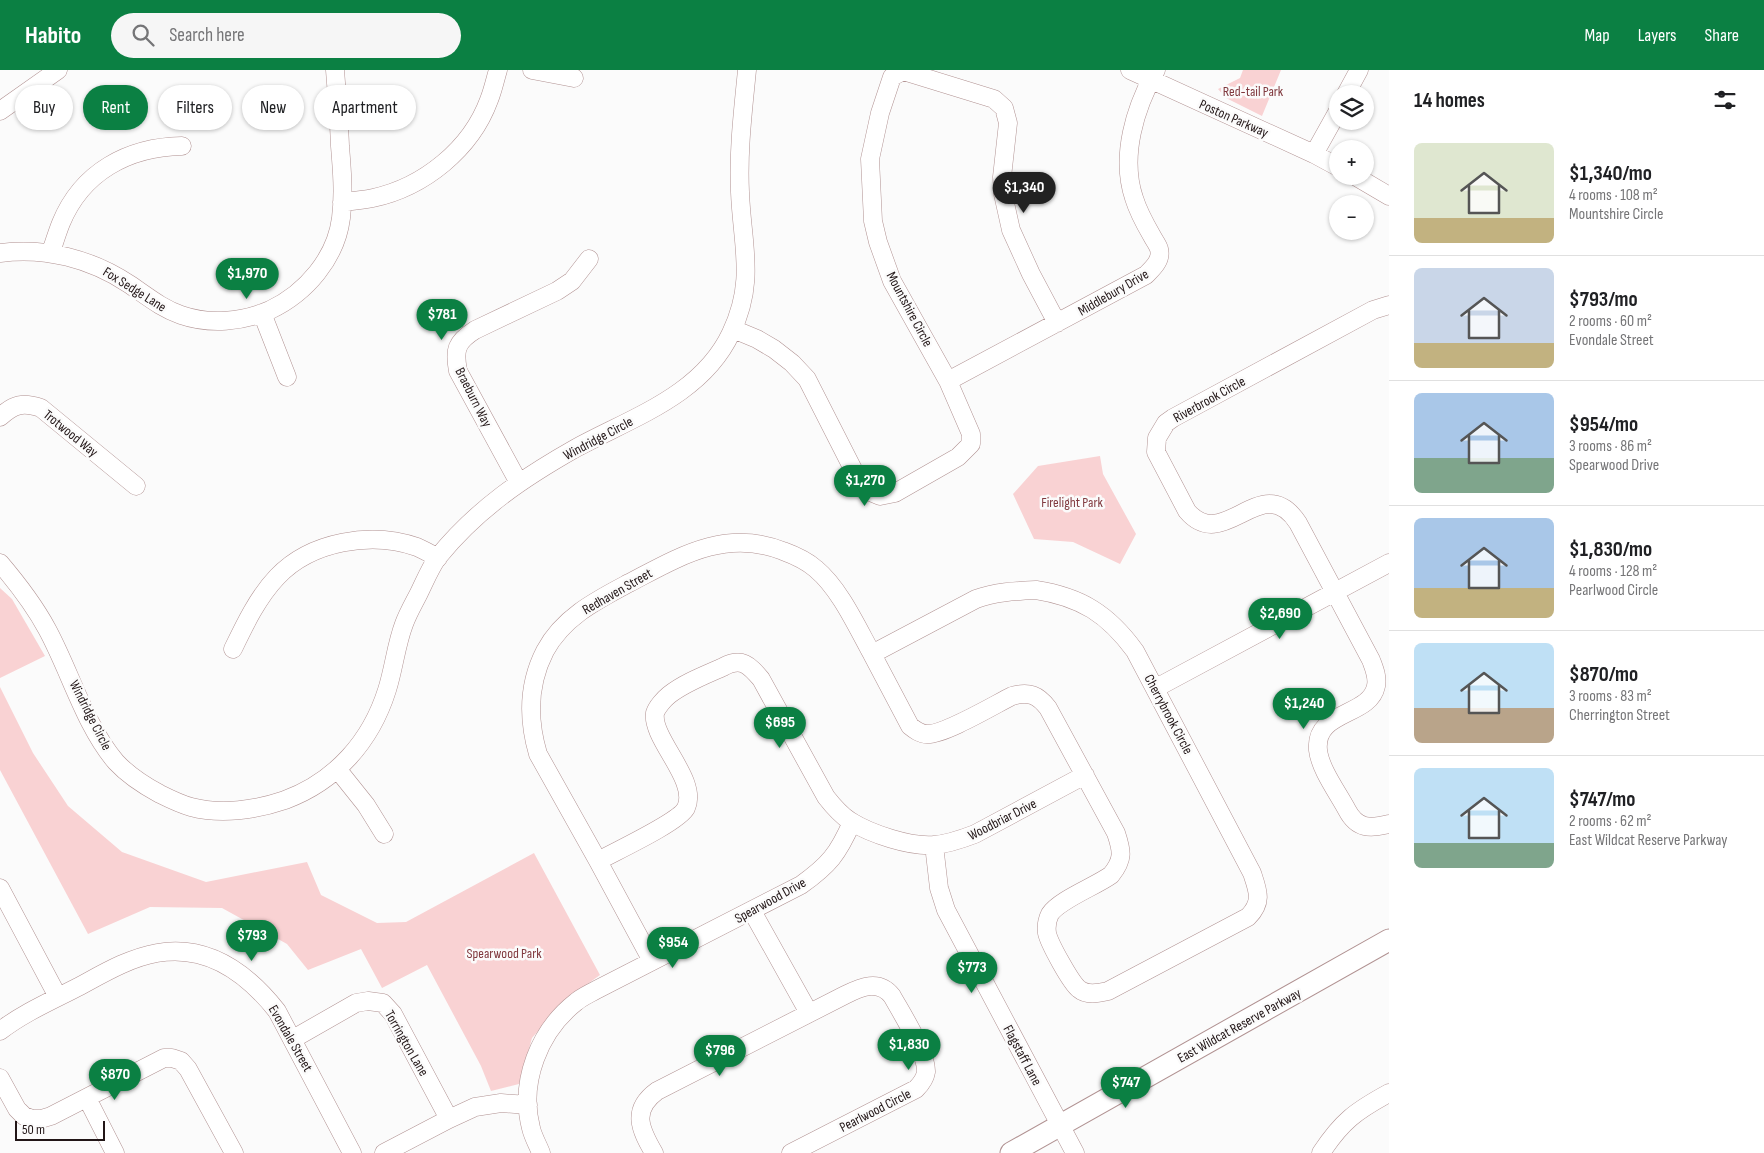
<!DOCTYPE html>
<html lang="en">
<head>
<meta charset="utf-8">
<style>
  :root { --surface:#fff; --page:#f6f6f6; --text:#202124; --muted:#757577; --line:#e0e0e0; --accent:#0b8043 }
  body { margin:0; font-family:"Sofia Sans Condensed",sans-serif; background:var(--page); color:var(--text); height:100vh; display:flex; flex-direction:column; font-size:19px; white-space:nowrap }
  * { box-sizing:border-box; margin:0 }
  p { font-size:16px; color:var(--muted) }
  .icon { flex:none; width:28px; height:28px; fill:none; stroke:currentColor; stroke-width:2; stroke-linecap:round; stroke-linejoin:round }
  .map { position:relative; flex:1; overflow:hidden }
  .side { display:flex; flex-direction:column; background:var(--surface); width:375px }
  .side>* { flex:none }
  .top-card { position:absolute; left:15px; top:15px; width:475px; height:45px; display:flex; gap:10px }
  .fabs { position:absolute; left:1329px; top:15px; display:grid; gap:10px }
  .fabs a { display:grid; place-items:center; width:45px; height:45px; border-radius:50%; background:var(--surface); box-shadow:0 1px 4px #0004; font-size:25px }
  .scale { position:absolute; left:15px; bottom:12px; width:90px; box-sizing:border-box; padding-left:5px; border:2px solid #221617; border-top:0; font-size:14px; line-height:18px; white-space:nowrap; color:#221617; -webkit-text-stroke:4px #fbfbfb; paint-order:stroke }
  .price { position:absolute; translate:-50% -42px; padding:0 11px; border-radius:18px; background:var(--accent); color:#fff; font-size:16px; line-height:32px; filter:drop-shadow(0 1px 2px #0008) }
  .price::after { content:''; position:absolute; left:50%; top:30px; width:15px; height:11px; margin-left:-8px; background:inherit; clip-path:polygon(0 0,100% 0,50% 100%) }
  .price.selected { background:#222; color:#fff }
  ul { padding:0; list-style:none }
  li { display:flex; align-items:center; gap:15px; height:125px; padding:0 25px }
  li+li { border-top:1px solid var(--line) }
  li span { display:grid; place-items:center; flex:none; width:140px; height:100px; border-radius:8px; color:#555 }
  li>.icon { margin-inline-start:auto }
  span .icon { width:60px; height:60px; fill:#fffc; stroke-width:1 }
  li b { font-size:21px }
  h2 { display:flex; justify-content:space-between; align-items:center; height:60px; padding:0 25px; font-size:21px }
  .chip { padding:0 18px; border-radius:22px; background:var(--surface); box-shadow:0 1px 4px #0004; font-size:18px; line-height:45px }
  .chip.selected { background:var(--accent); color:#fff }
  header { display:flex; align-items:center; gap:30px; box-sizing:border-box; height:70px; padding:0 25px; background:var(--accent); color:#fff }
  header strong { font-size:24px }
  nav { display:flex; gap:28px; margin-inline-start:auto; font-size:18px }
  .search { width:350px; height:45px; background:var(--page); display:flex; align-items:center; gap:12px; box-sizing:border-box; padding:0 18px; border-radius:28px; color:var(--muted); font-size:19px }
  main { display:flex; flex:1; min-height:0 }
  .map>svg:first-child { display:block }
  .green { fill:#f9d2d3 }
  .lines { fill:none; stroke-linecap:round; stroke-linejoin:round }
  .minor-casing { stroke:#b19292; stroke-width:19 }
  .major-casing { stroke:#b19292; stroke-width:23 }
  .minor { stroke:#fff; stroke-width:18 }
  .major { stroke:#fff; stroke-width:21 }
  .labels { text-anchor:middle; stroke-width:5; stroke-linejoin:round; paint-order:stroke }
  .park-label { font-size:14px; fill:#80393e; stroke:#fbfbfb }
  .street-label { font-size:14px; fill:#221617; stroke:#fbfbfb }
</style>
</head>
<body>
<header>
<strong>Habito</strong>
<div class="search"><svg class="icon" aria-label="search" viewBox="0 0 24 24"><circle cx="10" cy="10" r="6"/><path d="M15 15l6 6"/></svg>Search here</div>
<nav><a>Map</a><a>Layers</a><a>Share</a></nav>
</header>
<main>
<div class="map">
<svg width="1389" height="1083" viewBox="0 0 1389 1083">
  <rect width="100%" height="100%" fill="#fbfbfb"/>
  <path class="green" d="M 1243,0 L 1281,0 L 1262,46 L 1226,28 L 1218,19 L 1240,8 Z
    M 1100,386 L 1103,404 L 1136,464 L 1120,494 L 1073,472 L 1034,469 L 1013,424 L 1038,396 Z
    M 0,518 L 12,529 L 45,586 L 0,608 Z
    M 0,617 L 33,683 L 68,736 L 122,782 L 206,812 L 307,792 L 321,825 L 377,853 L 406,852 L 534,783 L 600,905 L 564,931 L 532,968 L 519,1014 L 491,1021 L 481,996 L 427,895 L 382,918 L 361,879 L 308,900 L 287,874 L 222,838 L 150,837 L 88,864 L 0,700 Z"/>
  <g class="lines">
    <g class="minor-casing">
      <path id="minor" d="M 532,0 L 574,8
        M 1130,0 L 1314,84 L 1338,97
        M 1346,24 L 1359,0
        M 0,41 L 58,0
        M 1314,84 L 1338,41
        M 1355,106 L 1389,126
        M 342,132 C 352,131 363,130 373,128 C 424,117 471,79 489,30 C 493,20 495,10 498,0
        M 51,182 C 54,173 57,163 61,153 C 82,102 128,77 182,76
        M 0,183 C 46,177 91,189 129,214 C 147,226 161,238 181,245 C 210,255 242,252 270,240 C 306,223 336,188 341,148 C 344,124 342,100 340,76 C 339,50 337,25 335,0
        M 1389,235 L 1373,240 L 1173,348 L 1166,353 L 1157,368 L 1156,382 L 1187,441 C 1224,485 1262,398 1298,453 L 1371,590 C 1374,598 1378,607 1376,616 C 1370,647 1314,640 1318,680 C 1320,699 1338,723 1347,740 C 1357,759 1370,759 1389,754
        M 262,243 L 287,307
        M 733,259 L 757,269 L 774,279 L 792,293 L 807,309 L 859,411 L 868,421 L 880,426 L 895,423 L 958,387 L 971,374 L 971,364 L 948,311 L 892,211 L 878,172 L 873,151 L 870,89 L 880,43 L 892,7 L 903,1 L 994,29 L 1004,38 L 1008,53 L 1002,107 L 1003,124 L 1011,160 L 1031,204 L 1057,253
        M 948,311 L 1146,205 C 1153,198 1162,190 1159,179 C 1158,175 1154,170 1152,166 C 1145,154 1138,141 1134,128 C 1120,86 1135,38 1156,0
        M 0,347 C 14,334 23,332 41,338 L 136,416
        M 519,413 L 458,301 C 454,280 456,272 475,260 L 557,221 L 572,211 L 589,189
        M 0,493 C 17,513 34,535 47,559 C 70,601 85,656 116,692 C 128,705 145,716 160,724 C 170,729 180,734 191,737 C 221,745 256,740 285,730 C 336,711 371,671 387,620 C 394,598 396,575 404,554 C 408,543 414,533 419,523 C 425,511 430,498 438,487 C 477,439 523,408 576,378 C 633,347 702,325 731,263 C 756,211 742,175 740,122 C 738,81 743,41 747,0
        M 1036,520 C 1081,527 1108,544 1135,581 L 1252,803 C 1258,821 1263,832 1248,847 L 1108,921 C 1099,923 1087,926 1079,919 C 1071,913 1049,873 1047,863 C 1046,856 1047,850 1050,844 C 1059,830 1096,816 1111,805 C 1124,789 1122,781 1116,763 L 1048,638 C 1038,625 1029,621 1012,626 C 994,635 944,665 927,664 C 920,664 915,660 910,656 L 872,584 L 976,529 C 995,522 1015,521 1036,520 Z
        M 233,579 C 245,554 258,527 277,507 C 311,471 372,461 417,477 C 424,480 431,484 438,488
        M 1156,618 L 1389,493
        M 338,700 L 366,735 L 384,764
        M 934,775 L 939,818 L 946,840 L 1075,1083
        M 598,791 C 614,782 679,752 686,738 C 699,710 651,669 655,643 C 657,637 664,629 669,625 C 684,613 705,605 723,597 C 742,587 749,595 761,609 L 826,727 C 833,736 841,745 850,751 C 871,764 910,777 934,775 C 948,774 962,769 975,764 L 1085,705
        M 0,818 L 58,927
        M 752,841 L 809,943
        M 652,891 L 598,791 L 538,684 C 528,650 528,614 545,581 C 563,547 597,530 629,513 C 679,487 725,458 783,481 C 794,485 807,491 816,499 C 840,519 857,557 872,584
        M 0,961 C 23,943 53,930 80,916 C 104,903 129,888 157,883 C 208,874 247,903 277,941 L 352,1083
        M 293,969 L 356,933 L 368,931 L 383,933 L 393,944 L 449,1049
        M 0,1008 L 17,1039 L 24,1046 L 32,1049 L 41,1049 L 51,1046 L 164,988 L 172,988 L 181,991 L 188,999 L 234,1083
        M 87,1028 L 115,1083
        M 384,1083 L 449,1049 L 475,1037 L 501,1033 L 528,1035
        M 541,1083 C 538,1075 533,1067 531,1058 C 519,1012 539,961 576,932 C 582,927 589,924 596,920 L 801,815 C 829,795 838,784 852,752
        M 654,1083 C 640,1059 631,1040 657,1021 L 845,925 C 861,917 879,909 892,926 C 902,944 927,983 926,1002 C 925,1009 921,1014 916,1019 L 791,1083
        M 1321,1083 C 1342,1051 1356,1041 1389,1023"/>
    </g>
    <g class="major-casing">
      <path id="major" d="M 1011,1083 L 1389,870"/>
    </g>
    <use href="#minor" class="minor"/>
    <use href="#major" class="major"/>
  </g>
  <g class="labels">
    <g class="park-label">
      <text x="1253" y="26">Red-tail Park</text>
      <text x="1072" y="437">Firelight Park</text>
      <text x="504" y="888">Spearwood Park</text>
    </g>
    <g class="street-label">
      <text transform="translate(1234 48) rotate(24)" y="5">Poston Parkway</text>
      <text transform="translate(135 219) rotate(32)" y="5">Fox Sedge Lane</text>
      <text transform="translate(1113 222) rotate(-30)" y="5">Middlebury Drive</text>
      <text transform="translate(910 239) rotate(62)" y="5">Mountshire Circle</text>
      <text transform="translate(474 327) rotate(63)" y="5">Braeburn Way</text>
      <text transform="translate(1209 329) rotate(-29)" y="5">Riverbrook Circle</text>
      <text transform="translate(71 363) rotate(39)" y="5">Trotwood Way</text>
      <text transform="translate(598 368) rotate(-28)" y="5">Windridge Circle</text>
      <text transform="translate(617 521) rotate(-30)" y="5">Redhaven Street</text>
      <text transform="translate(1169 644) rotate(62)" y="5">Cherrybrook Circle</text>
      <text transform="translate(91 645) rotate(63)" y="5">Windridge Circle</text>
      <text transform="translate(1002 749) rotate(-27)" y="5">Woodbriar Drive</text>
      <text transform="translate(770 830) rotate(-29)" y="5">Spearwood Drive</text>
      <text transform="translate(1239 955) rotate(-29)" y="5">East Wildcat Reserve Parkway</text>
      <text transform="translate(291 968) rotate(60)" y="5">Evondale Street</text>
      <text transform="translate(407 973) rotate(60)" y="5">Torrington Lane</text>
      <text transform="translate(1023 985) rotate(62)" y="5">Flagstaff Lane</text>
      <text transform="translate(875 1040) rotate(-27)" y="5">Pearlwood Circle</text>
    </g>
  </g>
</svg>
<div class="fabs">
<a><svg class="icon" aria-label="layers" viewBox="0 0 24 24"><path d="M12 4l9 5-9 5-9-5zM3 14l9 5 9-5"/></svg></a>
<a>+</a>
<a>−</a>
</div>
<div class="scale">50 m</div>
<b class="price selected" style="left:1024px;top:144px">$1,340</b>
<b class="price" style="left:247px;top:230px">$1,970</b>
<b class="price" style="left:442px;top:271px">$781</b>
<b class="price" style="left:865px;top:437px">$1,270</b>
<b class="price" style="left:1280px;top:570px">$2,690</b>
<b class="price" style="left:1304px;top:660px">$1,240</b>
<b class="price" style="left:780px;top:679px">$695</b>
<b class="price" style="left:252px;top:892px">$793</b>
<b class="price" style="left:673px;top:899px">$954</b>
<b class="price" style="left:972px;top:924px">$773</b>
<b class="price" style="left:909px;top:1001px">$1,830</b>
<b class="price" style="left:720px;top:1007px">$796</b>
<b class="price" style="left:115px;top:1031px">$870</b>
<b class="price" style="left:1126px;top:1039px">$747</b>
<div class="top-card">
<a class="chip">Buy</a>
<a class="chip selected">Rent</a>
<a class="chip">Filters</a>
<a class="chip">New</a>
<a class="chip">Apartment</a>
</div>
</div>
<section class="side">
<h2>14 homes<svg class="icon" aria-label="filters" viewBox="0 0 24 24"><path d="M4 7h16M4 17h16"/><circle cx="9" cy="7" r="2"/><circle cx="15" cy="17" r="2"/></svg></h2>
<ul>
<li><span style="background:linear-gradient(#dfe7d0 75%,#c2b280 0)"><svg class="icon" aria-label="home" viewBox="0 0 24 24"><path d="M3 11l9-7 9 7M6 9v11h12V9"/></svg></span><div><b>$1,340/mo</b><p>4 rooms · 108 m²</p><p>Mountshire Circle</p></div></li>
<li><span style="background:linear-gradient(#c9d6e8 75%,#c2b280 0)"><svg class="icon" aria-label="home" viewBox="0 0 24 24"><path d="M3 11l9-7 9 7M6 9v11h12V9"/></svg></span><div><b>$793/mo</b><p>2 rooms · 60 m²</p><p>Evondale Street</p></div></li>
<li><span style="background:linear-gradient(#a9c7e8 65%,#7fa58c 0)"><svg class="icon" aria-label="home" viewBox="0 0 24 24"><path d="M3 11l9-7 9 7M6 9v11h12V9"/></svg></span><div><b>$954/mo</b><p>3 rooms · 86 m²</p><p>Spearwood Drive</p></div></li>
<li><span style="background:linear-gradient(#a9c7e8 70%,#c2b280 0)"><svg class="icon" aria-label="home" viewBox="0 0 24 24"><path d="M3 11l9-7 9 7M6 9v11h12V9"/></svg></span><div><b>$1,830/mo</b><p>4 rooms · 128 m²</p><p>Pearlwood Circle</p></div></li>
<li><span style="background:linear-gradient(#bfe0f5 65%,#b9a48a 0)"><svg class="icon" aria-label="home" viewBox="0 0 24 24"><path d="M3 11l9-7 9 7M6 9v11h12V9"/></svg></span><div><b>$870/mo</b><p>3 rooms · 83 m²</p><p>Cherrington Street</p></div></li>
<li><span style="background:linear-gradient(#bfe0f5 75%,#7fa58c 0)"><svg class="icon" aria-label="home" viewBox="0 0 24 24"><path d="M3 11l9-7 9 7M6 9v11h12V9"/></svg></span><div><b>$747/mo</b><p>2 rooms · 62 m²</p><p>East Wildcat Reserve Parkway</p></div></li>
</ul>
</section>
</main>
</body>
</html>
